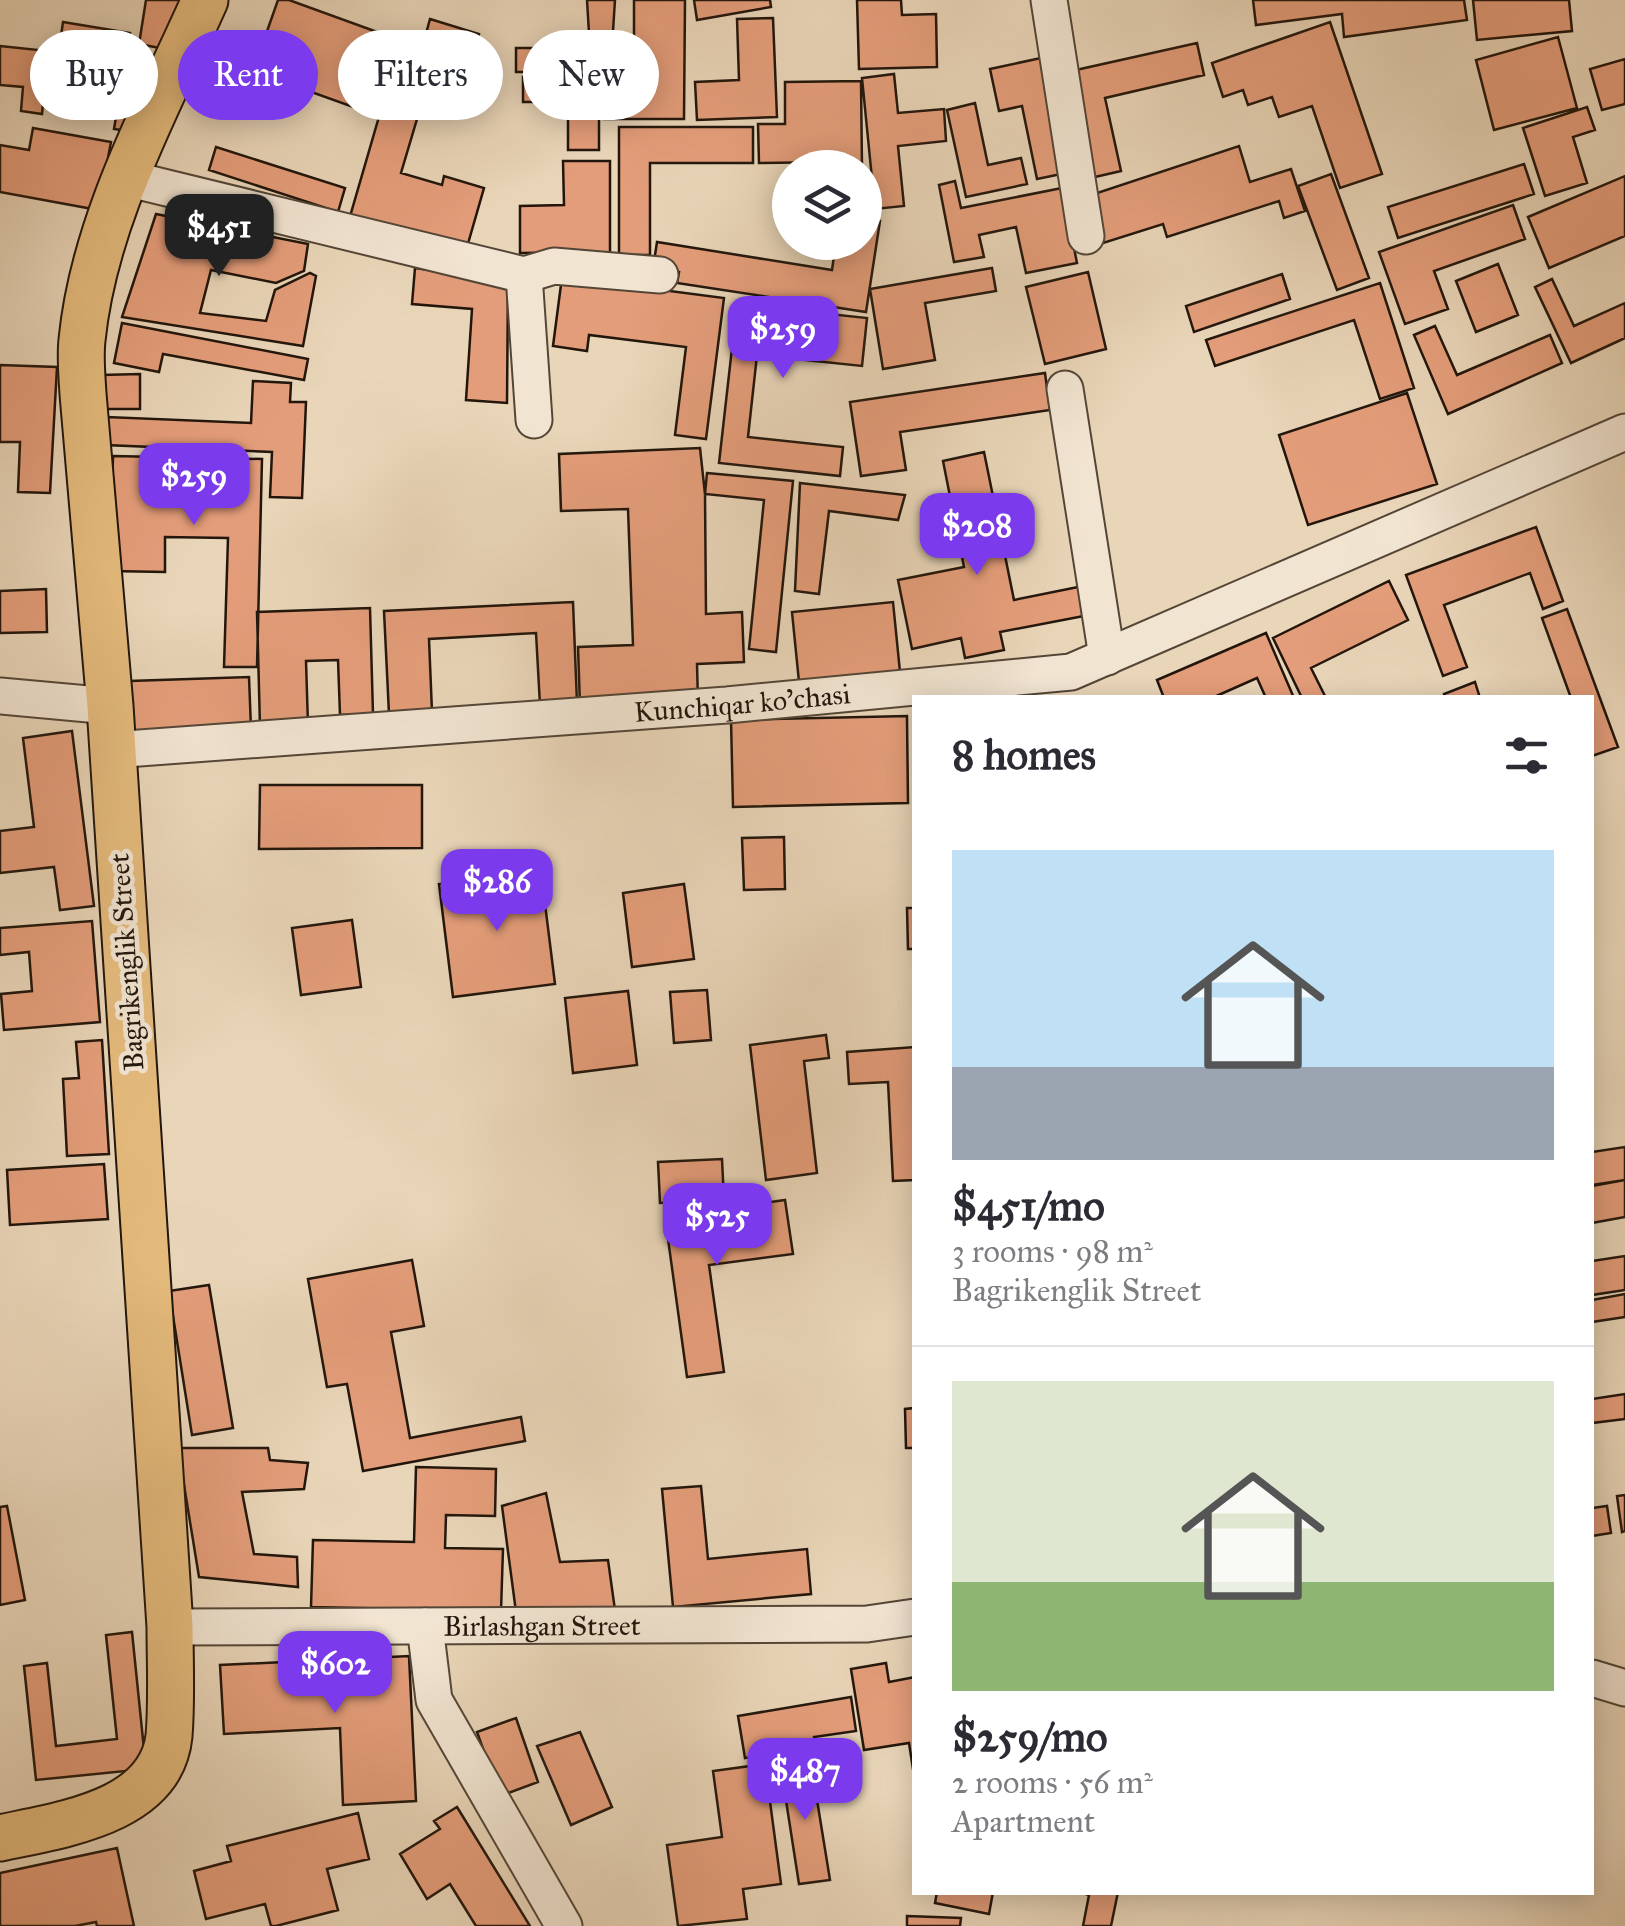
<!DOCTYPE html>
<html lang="en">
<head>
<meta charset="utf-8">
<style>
  :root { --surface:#fff; --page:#f7f7f7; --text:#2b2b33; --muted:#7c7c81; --line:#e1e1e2; --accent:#7c3aed }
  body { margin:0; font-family:"IM FELL Great Primer",serif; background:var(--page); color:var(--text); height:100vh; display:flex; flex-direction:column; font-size:38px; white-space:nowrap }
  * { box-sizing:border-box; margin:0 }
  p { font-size:32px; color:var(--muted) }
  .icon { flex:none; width:55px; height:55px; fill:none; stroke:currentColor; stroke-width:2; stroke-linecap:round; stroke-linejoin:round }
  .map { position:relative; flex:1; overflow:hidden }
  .panel { position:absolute; left:912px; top:695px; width:682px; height:1200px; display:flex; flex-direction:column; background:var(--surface); border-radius:0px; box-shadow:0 5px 25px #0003 }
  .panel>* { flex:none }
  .guide { position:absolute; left:30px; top:30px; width:732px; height:90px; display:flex; gap:20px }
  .fabs { position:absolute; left:772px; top:150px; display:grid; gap:20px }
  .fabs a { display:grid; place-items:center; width:110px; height:110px; border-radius:50%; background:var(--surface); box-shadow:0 5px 25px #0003; font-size:50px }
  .price { position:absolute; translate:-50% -85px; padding:0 22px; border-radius:20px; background:var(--accent); color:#fff; font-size:32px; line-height:65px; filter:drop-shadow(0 2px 5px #0008) }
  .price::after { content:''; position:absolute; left:50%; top:60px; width:30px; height:22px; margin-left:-15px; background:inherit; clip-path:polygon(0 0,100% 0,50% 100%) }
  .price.on { background:#222; color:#fff }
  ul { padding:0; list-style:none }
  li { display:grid; align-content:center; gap:20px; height:530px; padding:0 40px }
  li+li { border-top:2px solid var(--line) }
  li span { display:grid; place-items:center; height:310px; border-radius:0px; color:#555 }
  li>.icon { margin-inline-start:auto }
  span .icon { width:180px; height:180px; fill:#fffc; stroke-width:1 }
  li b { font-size:42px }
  h2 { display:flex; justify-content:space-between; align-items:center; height:120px; padding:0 40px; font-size:42px }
  .pill { padding:0 35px; border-radius:45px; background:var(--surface); box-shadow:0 5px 25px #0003; font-size:35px; line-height:90px }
  .pill.on { background:var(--accent); color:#fff }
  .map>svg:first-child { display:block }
  .building { fill:#e49d7a; stroke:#22160c; stroke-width:2.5 }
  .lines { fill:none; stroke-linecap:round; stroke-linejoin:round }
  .minor-casing { stroke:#544637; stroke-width:39 }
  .major-casing { stroke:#22160c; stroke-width:49 }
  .minor { stroke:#f1e4d1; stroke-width:35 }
  .major { stroke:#e4ba7c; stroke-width:45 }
  .labels { text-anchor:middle; stroke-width:9; stroke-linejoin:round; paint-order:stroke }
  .street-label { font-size:28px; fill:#22160c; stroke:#f1e4d1 }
</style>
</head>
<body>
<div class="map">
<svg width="1625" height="1926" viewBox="0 0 1625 1926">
  <rect width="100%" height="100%" fill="#e9d5b8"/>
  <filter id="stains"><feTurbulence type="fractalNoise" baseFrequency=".002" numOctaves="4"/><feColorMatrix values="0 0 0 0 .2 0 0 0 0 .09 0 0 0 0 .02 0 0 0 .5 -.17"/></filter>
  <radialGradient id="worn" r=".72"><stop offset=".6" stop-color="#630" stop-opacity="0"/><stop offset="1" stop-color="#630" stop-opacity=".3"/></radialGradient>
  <path class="building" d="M 146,0 L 189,0 L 180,52 L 139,44 Z
    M 278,0 L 289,0 L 380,33 L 353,107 L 253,71 Z
    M 587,0 L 615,0 L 613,31 L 589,33 Z
    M 634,0 L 685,0 L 684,119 L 604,119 L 604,72 L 516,72 L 516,48 L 634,48 Z
    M 694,0 L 770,0 L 771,7 L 697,20 Z
    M 857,0 L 901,0 L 902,15 L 936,14 L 937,67 L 859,69 Z
    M 1253,0 L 1464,0 L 1467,20 L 1344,37 L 1342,14 L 1256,25 Z
    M 1473,0 L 1569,0 L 1572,31 L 1477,40 Z
    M 773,18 L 777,117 L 697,120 L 695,82 L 739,80 L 737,19 Z
    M 430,19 L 479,34 L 465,84 L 416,70 Z
    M 63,22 L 130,33 L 126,59 L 153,63 L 142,133 L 114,129 L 121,88 L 55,78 Z
    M 1330,22 L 1382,174 L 1340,188 L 1312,106 L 1279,117 L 1272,97 L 1248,105 L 1243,90 L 1223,97 L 1212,63 Z
    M 1558,37 L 1577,108 L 1494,130 L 1476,60 Z
    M 1197,43 L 1204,75 L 1105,98 L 1121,171 L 1082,180 L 1058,74 Z
    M 0,46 L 48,51 L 42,114 L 21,111 L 23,87 L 0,85 Z
    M 1041,58 L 1066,173 L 1037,179 L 1022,106 L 999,111 L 990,69 Z
    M 1625,59 L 1625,104 L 1602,110 L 1590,69 Z
    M 392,72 L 428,82 L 401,173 L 442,185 L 444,176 L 484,188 L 465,254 L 349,220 Z
    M 894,74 L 898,113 L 944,109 L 946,141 L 898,146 L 904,206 L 875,209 L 862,78 Z
    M 523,77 L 599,77 L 599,150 L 568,150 L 568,102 L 523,102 Z
    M 861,81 L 862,168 L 831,168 L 831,162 L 759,163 L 758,124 L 785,124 L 785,82 Z
    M 975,103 L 988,165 L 1021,158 L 1027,184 L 966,197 L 947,110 Z
    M 1587,107 L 1595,130 L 1573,137 L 1587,183 L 1545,196 L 1523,128 Z
    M 619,127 L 753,127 L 753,163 L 650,163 L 650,255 L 619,255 Z
    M 33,128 L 111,142 L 98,210 L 0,192 L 0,145 L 29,150 Z
    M 1239,146 L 1250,182 L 1291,169 L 1305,211 L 1284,218 L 1279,201 L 1167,237 L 1163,224 L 1100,244 L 1085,197 Z
    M 216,147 L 345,188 L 338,212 L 209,170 Z
    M 563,161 L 610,161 L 610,252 L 520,253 L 520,206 L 564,205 Z
    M 1524,164 L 1534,194 L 1398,238 L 1388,207 Z
    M 1331,174 L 1369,278 L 1337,290 L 1298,186 Z
    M 1625,176 L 1625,236 L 1549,268 L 1528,217 Z
    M 955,181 L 961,208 L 1062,188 L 1077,263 L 1026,273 L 1016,227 L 979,235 L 984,257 L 954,262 L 939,185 Z
    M 1513,205 L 1525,239 L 1434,271 L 1448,309 L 1405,324 L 1379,252 Z
    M 156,214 L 308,244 L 304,271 L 276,283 L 211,270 L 200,313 L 266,321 L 275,290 L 310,273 L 316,276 L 303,346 L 122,317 Z
    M 865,218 L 880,221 L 866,312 L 677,283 L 679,272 L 653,268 L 657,242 L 832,270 L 836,242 L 865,242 Z
    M 1498,264 L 1518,315 L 1476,332 L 1456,281 Z
    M 415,268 L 508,281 L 507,403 L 466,400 L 472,309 L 412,304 Z
    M 992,268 L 996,291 L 925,303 L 935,360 L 883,369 L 870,289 Z
    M 1088,272 L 1106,349 L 1045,364 L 1026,287 Z
    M 1282,274 L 1290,299 L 1194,332 L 1186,306 Z
    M 562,277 L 724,298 L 706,439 L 675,435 L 686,347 L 589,335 L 587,351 L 553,346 Z
    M 1552,279 L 1574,326 L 1625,303 L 1625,338 L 1571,363 L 1535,287 Z
    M 1380,283 L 1414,388 L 1380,399 L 1354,320 L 1215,366 L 1206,340 Z
    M 737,304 L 867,318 L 862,366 L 757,355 L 748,437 L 843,447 L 840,476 L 719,463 Z
    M 122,323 L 308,359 L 304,380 L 163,354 L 159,372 L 114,363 Z
    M 1435,326 L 1457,375 L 1550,335 L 1562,363 L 1448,414 L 1414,335 Z
    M 0,365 L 57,367 L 50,493 L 18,492 L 20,442 L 0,442 Z
    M 1045,373 L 1050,410 L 900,432 L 906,470 L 861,476 L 850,402 Z
    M 140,374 L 140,409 L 102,409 L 101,375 Z
    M 253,381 L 291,383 L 290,402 L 306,402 L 302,498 L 270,497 L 272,452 L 105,445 L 107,417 L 251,423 Z
    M 1407,393 L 1437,484 L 1308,525 L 1279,435 Z
    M 700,448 L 705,494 L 706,614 L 742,612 L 744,662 L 697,664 L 698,702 L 580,706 L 578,647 L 633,645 L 628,509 L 561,511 L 559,454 Z
    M 984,452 L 1014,600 L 1083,586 L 1089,615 L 1000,632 L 1004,650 L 965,658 L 961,638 L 912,649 L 898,580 L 964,567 L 943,461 Z
    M 113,456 L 262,459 L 257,667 L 224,667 L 228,538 L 165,537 L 165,572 L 110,571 Z
    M 707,473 L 793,481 L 776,652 L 749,649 L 764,500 L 705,494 Z
    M 800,483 L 905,495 L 898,520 L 829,511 L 819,594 L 795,591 Z
    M 1536,527 L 1563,601 L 1543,609 L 1530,573 L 1444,605 L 1467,667 L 1443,676 L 1406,575 Z
    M 1389,581 L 1408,620 L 1311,668 L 1326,698 L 1302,698 L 1273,638 Z
    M 46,589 L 47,632 L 0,633 L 0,591 Z
    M 573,602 L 577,703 L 540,705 L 536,633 L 429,639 L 432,712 L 389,714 L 384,611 Z
    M 893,602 L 900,672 L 799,682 L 792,612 Z
    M 370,608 L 373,714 L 340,715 L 338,660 L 306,661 L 308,725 L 260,727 L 257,612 Z
    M 1567,609 L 1618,747 L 1592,756 L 1592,698 L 1571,698 L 1542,618 Z
    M 1266,633 L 1294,698 L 1266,698 L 1257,678 L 1212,698 L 1164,698 L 1157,680 Z
    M 249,677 L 251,729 L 132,733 L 130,681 Z
    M 1475,682 L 1480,698 L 1445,698 L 1444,694 Z
    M 907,716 L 908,803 L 733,807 L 731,720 Z
    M 72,731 L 94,906 L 60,910 L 54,867 L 0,873 L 0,831 L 34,827 L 23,738 Z
    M 260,785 L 422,785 L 422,848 L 259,849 Z
    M 784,837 L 785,889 L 744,890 L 742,838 Z
    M 541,872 L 555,984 L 453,997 L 439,884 Z
    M 684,884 L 694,959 L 632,967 L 623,893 Z
    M 907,908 L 915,908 L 915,949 L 908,949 Z
    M 352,920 L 361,987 L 301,995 L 292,928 Z
    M 92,921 L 100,1022 L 4,1030 L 1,994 L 32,991 L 29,952 L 0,955 L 0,928 Z
    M 707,990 L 711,1040 L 674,1043 L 670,992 Z
    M 628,991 L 637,1065 L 573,1073 L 565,998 Z
    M 826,1035 L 829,1058 L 804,1061 L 817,1173 L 766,1180 L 750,1045 Z
    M 102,1040 L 109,1154 L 67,1156 L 63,1079 L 79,1078 L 76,1042 Z
    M 915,1047 L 915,1180 L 893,1181 L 888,1082 L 849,1084 L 847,1052 Z
    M 1625,1147 L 1625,1180 L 1592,1185 L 1592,1152 Z
    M 722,1159 L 724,1200 L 660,1203 L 658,1162 Z
    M 104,1164 L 108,1219 L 10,1225 L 7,1170 Z
    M 1625,1180 L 1625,1217 L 1592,1223 L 1592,1186 Z
    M 785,1200 L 793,1254 L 709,1265 L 724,1372 L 687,1377 L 665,1217 Z
    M 1625,1256 L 1625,1290 L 1592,1295 L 1592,1261 Z
    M 412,1260 L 424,1326 L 391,1332 L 410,1438 L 521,1417 L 525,1441 L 363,1471 L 347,1384 L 327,1387 L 308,1279 Z
    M 209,1285 L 233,1428 L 192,1435 L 169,1291 Z
    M 1625,1294 L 1625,1317 L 1592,1322 L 1592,1300 Z
    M 1625,1394 L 1625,1419 L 1592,1423 L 1592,1399 Z
    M 915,1408 L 915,1448 L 906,1448 L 905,1409 Z
    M 178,1448 L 268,1448 L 270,1460 L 308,1463 L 304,1489 L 242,1492 L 254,1554 L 297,1557 L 298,1587 L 199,1577 Z
    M 416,1467 L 496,1469 L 495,1516 L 446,1515 L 445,1548 L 503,1549 L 501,1611 L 311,1607 L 313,1540 L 414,1542 Z
    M 701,1486 L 708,1559 L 807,1549 L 811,1594 L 673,1607 L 662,1489 Z
    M 546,1493 L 560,1562 L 608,1560 L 615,1610 L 516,1612 L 502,1506 Z
    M 1625,1495 L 1625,1531 L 1622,1532 L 1617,1496 Z
    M 7,1506 L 25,1600 L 0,1605 L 0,1507 Z
    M 1607,1506 L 1611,1533 L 1592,1536 L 1592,1508 Z
    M 132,1632 L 146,1769 L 36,1780 L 24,1666 L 47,1663 L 56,1746 L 117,1739 L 106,1635 Z
    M 409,1656 L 416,1801 L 343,1805 L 340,1728 L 224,1734 L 220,1665 Z
    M 886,1663 L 889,1682 L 915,1677 L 915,1782 L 909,1743 L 864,1750 L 851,1669 Z
    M 851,1697 L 856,1731 L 814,1737 L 815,1747 L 745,1758 L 738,1716 Z
    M 516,1718 L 538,1782 L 500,1796 L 477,1732 Z
    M 580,1732 L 612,1807 L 571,1825 L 537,1746 Z
    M 780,1762 L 811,1763 L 830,1880 L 799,1884 Z
    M 765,1764 L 781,1884 L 743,1889 L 747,1919 L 678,1926 L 667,1845 L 722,1837 L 713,1771 Z
    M 457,1807 L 530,1926 L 476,1926 L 450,1884 L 427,1899 L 400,1854 L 440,1829 L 434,1821 Z
    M 358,1813 L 369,1859 L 327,1869 L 338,1910 L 276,1926 L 271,1926 L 265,1904 L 206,1919 L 194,1871 L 231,1861 L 227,1846 Z
    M 117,1848 L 134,1926 L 97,1926 L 96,1922 L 75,1926 L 0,1926 L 0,1873 Z
    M 937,1892 L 993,1892 L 989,1914 L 935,1903 Z
    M 1079,1892 L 1118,1892 L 1111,1926 L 1083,1926 L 1089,1895 Z
    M 907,1916 L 961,1918 L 960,1926 L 907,1926 Z"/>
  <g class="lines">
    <g class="minor-casing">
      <g id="minor">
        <path d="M 1049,0 L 1086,236"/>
        <path d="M 126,178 L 524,275 L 534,420"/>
        <path d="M 524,275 L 554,266 L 660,275"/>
        <path d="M 1065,389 L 1107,657"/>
        <path d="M 0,696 L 110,706"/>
        <path id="s1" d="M 112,750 L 727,705 L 1071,672 L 1625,432"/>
        <path d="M 425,1626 L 434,1700 L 564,1926"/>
        <path id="s2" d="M 170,1627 L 867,1624 L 915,1617"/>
        <path d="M 1592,1678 L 1625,1688"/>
      </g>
    </g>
    <g class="major-casing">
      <path id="major" d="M 0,1838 C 59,1825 161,1813 169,1736 C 172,1700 170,1663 170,1627 L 110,706 L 83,394 C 82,376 80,357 82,340 C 94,220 157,108 205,0"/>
    </g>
    <use href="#minor" class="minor"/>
    <use href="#major" class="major"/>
  </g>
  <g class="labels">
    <g class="street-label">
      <text dy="10" stroke="none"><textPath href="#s1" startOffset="632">Kunchiqar ko'chasi</textPath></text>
      <text transform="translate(126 962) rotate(-94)" y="10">Bagrikenglik Street</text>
      <text dy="10" stroke="none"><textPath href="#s2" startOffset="372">Birlashgan Street</textPath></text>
    </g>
  </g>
  <rect width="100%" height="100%" filter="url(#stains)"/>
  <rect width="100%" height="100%" fill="url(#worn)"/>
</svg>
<div class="fabs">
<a><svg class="icon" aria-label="layers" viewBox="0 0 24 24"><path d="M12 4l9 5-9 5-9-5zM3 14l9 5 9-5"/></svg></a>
</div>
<b class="price on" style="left:219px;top:279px">$451</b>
<b class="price" style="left:783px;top:381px">$259</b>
<b class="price" style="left:194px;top:528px">$259</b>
<b class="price" style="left:977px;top:578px">$208</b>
<b class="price" style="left:497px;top:934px">$286</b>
<b class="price" style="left:717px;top:1268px">$525</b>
<b class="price" style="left:335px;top:1716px">$602</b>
<b class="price" style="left:805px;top:1823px">$487</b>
<div class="guide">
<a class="pill">Buy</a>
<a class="pill on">Rent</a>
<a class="pill">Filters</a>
<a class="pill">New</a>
</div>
<section class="panel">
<h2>8 homes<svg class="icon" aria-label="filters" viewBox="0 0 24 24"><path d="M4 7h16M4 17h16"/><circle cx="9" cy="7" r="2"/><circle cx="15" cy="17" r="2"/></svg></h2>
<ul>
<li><span style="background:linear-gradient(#bfe0f5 70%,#9aa5b1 0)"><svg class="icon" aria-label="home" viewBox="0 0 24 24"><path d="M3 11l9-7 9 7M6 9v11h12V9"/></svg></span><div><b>$451/mo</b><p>3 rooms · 98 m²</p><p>Bagrikenglik Street</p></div></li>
<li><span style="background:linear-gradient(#dfe7d0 65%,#8fb573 0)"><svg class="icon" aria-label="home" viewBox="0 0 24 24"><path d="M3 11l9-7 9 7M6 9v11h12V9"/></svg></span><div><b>$259/mo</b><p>2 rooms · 56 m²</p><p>Apartment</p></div></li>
</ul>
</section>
</div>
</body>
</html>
